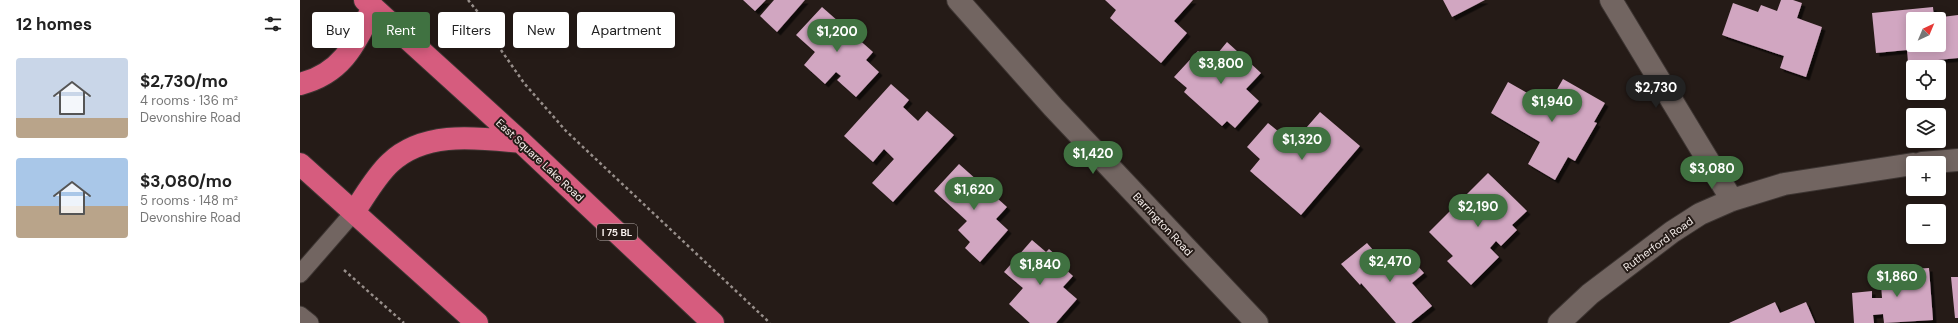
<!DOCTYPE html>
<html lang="en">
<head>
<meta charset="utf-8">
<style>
  :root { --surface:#fff; --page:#f6f6f6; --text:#222; --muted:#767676; --accent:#407241 }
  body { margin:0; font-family:"DM Sans",sans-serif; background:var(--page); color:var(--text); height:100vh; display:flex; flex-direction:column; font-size:15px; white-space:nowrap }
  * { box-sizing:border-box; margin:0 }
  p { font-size:13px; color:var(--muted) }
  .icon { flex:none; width:22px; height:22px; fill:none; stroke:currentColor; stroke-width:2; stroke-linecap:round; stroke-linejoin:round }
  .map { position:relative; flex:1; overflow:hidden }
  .drawer { display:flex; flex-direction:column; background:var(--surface); width:300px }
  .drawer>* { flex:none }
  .hud { position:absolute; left:12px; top:12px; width:380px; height:36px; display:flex; gap:8px }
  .needle { width:26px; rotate:44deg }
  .buttons { position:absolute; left:1606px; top:12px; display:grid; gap:8px }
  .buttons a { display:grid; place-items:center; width:40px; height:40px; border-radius:4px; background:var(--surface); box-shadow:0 2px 10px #0003; font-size:20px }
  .price { position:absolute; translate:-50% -34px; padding:0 9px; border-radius:14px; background:var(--accent); color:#fff; font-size:13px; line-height:26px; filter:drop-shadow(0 1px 2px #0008) }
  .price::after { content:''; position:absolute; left:50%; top:24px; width:12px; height:9px; margin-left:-6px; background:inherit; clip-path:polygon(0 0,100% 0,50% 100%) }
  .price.current { background:#222; color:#fff }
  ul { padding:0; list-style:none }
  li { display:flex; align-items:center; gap:12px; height:100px; padding:0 16px }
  li span { display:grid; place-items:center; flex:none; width:112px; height:80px; border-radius:4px; color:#555 }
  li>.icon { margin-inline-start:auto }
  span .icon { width:48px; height:48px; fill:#fffc; stroke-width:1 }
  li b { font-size:17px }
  h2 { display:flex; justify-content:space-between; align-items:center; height:48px; padding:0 16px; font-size:17px }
  .tag { padding:0 14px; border-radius:4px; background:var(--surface); box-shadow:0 2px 10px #0003; font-size:14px; line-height:36px }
  .tag.current { background:var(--accent); color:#fff }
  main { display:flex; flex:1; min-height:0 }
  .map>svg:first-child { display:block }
  .building { fill:#d1a6c1; fill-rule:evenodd; filter:url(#shadow) }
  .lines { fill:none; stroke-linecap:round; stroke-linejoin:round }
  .lane-casing { stroke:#3d3532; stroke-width:19 }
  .street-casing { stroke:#3d3532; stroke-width:24 }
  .highway-casing { stroke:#3d3532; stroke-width:24 }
  .path { stroke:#988f8b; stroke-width:2.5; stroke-dasharray:3 3; stroke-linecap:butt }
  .lane { stroke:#726561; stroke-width:17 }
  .street { stroke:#726561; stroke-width:22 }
  .highway { stroke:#d65c7e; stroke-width:22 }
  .labels { text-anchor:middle; stroke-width:4; stroke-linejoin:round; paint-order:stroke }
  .shield { fill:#251b17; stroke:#b8afac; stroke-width:1 }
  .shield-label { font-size:10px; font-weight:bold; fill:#f7efec }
  .street-label { font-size:11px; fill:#f7efec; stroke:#251b17 }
</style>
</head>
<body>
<main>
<section class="drawer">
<h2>12 homes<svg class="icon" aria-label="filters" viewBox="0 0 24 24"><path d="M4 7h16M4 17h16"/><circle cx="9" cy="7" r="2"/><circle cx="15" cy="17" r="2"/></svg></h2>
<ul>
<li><span style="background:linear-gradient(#c9d6e8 75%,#b9a48a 0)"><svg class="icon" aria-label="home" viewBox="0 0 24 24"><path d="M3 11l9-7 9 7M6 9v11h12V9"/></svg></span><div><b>$2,730/mo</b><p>4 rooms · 136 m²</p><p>Devonshire Road</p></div></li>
<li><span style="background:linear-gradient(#a9c7e8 60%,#b9a48a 0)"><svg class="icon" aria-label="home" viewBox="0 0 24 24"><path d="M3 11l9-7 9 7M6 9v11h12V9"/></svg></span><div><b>$3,080/mo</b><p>5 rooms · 148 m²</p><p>Devonshire Road</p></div></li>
</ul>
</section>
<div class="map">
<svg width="1658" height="323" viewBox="0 0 1658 323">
  <defs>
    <filter id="shadow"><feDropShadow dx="3.5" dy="3.5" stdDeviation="0" flood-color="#0009"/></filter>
  </defs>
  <rect width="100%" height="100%" fill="#251b17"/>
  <path class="building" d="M 443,0 L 466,0 L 455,11 Z
    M 474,0 L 505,0 L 477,32 L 460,16 Z
    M 805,0 L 893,0 L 874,21 L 887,33 L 861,63 L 810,18 L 816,10 Z
    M 1143,0 L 1185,0 L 1152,17 Z
    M 1481,0 L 1493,0 L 1502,3 L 1497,18 L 1522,27 L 1506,77 L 1480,68 L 1484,56 L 1422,35 L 1433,3 L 1458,12 L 1461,5 L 1477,11 Z
    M 522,7 L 573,52 L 566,60 L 579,72 L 556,97 L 537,80 L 541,76 L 536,72 L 525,84 L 504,65 L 515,52 L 496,35 Z
    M 1633,7 L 1634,18 L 1658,15 L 1658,58 L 1608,63 L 1607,50 L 1576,53 L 1572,13 ZM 1613,19 L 1639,19 L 1639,45 L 1613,45 Z
    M 927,42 L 961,73 L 946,89 L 959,101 L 935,128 L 927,121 L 922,126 L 884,92 L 887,88 L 874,77 L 898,51 L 907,59 L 910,56 L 913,59 Z
    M 1263,79 L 1305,103 L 1294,122 L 1297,123 L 1275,161 L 1268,157 L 1255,180 L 1228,164 L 1240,142 L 1191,113 L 1208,82 L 1236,98 L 1231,107 L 1240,112 L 1248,96 L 1252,98 Z
    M 591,84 L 609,100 L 603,107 L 618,121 L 627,111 L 654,135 L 593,202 L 572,183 L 594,159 L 584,149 L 573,162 L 544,136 Z
    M 1020,112 L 1060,146 L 1001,215 L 950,171 L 960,159 L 947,147 L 968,123 L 984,136 L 977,143 L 986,151 Z
    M 659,164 L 707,207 L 696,219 L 708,230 L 680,262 L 665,248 L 670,242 L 658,230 L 667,221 L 634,191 Z
    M 1188,173 L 1227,211 L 1212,225 L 1217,230 L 1201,246 L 1196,241 L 1190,248 L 1199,257 L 1171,285 L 1147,261 L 1153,256 L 1129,232 Z
    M 732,240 L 746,252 L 749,249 L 758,257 L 755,260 L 773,276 L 763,287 L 777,299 L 756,323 L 730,323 L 709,304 L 723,288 L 704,272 Z
    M 1067,243 L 1085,264 L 1102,249 L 1124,273 L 1112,283 L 1132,306 L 1111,323 L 1096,323 L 1061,283 L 1060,285 L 1041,264 Z
    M 1629,268 L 1633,320 L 1584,323 L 1583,314 L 1573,315 L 1574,323 L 1554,323 L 1552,293 L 1572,291 L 1572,298 L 1582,298 L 1580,271 Z
    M 1651,277 L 1658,277 L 1658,318 L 1655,318 Z
    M 1475,302 L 1480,313 L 1506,302 L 1515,323 L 1429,323 Z"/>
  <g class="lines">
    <g class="lane-casing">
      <path id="lane" d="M 0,274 L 54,212
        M 0,315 L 10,323"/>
    </g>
    <g class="street-casing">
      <path id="street" d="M 658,0 L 753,107 L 957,323
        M 1311,0 L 1432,200
        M 1622,163 L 1658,160
        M 1259,323 L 1290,294 L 1372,232 L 1400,214 L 1432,200 L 1484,184 L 1613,164"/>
    </g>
    <g class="highway-casing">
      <path id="highway" d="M 65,0 L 221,142 L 413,323
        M 0,84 C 43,73 55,44 73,7
        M 0,164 L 177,323
        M 54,212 C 65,196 76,176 90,163 C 125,130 178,138 221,142"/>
    </g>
    <path class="path" d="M 168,0 L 177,11 L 194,40 L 224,83 L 266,131 L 470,323
      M 44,270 L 104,323"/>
    <use href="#lane" class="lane"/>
    <use href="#street" class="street"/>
    <use href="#highway" class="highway"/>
  </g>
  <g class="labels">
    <rect class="shield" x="297" y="224" width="40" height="16" rx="3"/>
    <g class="shield-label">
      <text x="317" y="236">I 75 BL</text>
    </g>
    <g class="street-label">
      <text transform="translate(240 160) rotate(43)" y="4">East Square Lake Road</text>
      <text transform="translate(863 224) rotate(47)" y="4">Barrington Road</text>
      <text transform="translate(1358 244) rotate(-36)" y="4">Rutherford Road</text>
    </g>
  </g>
</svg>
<div class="buttons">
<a><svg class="needle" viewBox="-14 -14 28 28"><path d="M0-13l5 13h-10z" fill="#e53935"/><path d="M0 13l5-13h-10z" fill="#767676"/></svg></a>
<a><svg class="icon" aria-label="locate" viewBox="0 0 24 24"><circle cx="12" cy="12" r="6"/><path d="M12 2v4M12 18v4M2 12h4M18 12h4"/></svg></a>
<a><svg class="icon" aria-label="layers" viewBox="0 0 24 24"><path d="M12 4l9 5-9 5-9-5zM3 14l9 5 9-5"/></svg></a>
<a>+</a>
<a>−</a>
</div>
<b class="price" style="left:537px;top:53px">$1,200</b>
<b class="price" style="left:921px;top:85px">$3,800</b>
<b class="price current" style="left:1356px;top:109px">$2,730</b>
<b class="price" style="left:1252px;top:123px">$1,940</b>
<b class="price" style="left:1002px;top:161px">$1,320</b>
<b class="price" style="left:793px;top:175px">$1,420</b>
<b class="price" style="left:1412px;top:190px">$3,080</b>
<b class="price" style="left:674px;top:211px">$1,620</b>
<b class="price" style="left:1178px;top:228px">$2,190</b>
<b class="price" style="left:1090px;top:283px">$2,470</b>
<b class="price" style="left:740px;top:286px">$1,840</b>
<b class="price" style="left:1597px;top:298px">$1,860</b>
<div class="hud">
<a class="tag">Buy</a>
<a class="tag current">Rent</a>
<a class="tag">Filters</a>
<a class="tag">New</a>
<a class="tag">Apartment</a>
</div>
</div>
</main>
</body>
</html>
